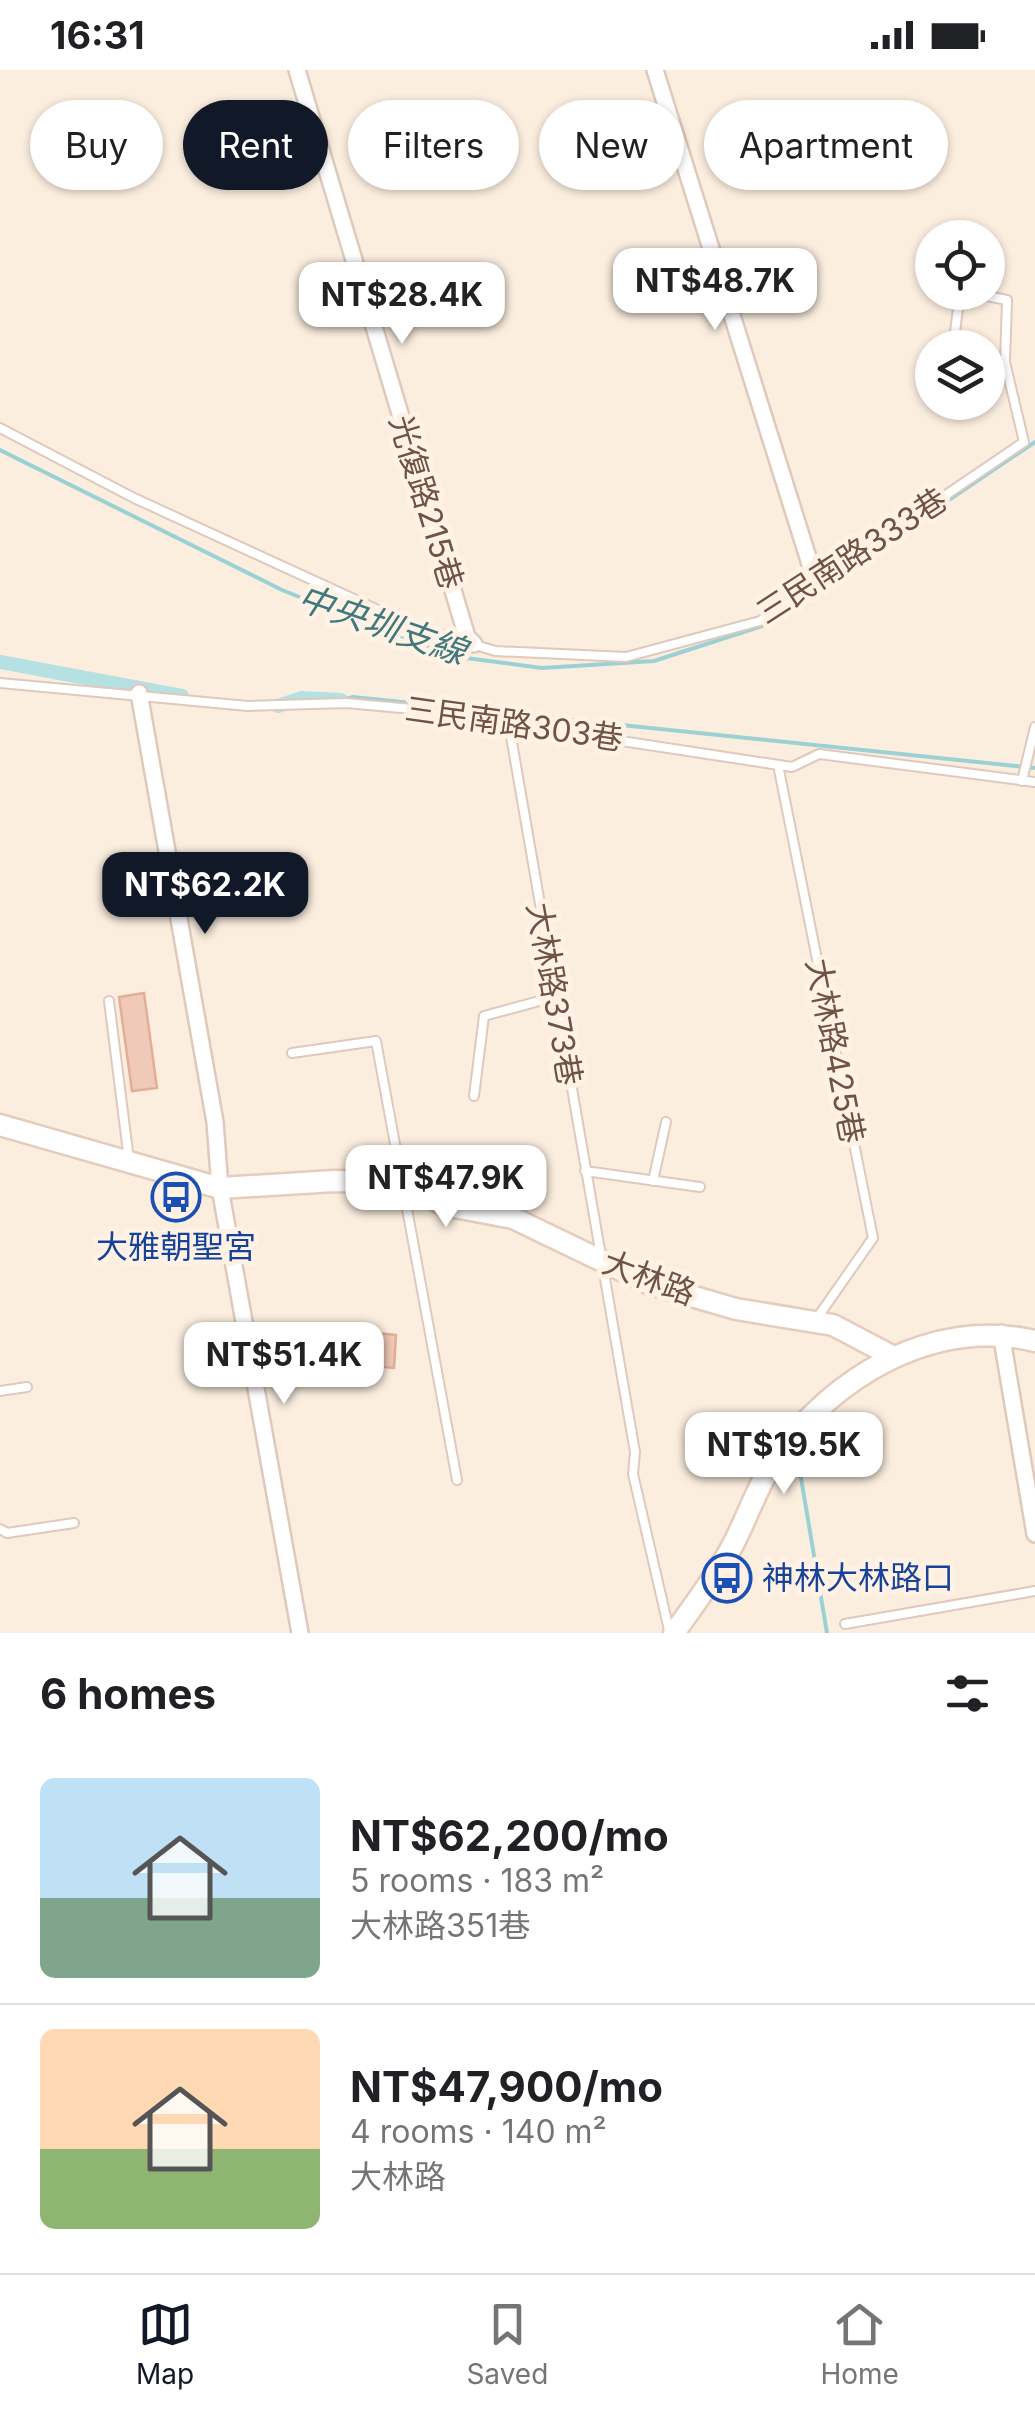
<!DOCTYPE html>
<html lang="en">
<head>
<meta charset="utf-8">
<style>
  :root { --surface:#fff; --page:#f2f2f2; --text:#202124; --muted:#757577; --line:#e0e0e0; --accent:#111827 }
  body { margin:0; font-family:Inter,"Noto Sans TC",sans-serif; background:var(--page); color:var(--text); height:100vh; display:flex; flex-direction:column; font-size:38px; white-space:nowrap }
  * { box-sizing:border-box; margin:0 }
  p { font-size:32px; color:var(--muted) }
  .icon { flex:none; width:55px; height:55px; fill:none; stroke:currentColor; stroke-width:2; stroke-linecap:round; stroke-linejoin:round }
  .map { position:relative; height:1563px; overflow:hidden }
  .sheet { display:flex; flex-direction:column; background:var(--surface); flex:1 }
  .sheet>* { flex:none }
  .guide { position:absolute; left:30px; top:30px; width:975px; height:90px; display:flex; gap:20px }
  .tools { position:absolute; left:915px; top:150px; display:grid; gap:20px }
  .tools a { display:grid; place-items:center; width:90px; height:90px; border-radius:50%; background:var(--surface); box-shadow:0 2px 8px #0004; font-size:50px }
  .price { position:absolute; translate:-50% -85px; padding:0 22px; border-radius:20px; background:#fff; color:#222; font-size:32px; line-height:65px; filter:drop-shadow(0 2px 5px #0008) }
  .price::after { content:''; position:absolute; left:50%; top:60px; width:30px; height:22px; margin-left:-15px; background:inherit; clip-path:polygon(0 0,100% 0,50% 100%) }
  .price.active { background:var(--accent); color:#fff }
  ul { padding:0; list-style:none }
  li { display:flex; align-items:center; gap:30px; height:250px; padding:0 40px }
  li+li { border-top:2px solid var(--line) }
  li span { display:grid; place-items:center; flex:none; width:280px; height:200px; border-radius:15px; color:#555 }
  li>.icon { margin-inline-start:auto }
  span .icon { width:120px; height:120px; fill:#fffc; stroke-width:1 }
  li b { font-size:42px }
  h2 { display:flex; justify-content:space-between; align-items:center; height:120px; padding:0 40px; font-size:42px }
  .pill { padding:0 35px; border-radius:45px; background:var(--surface); box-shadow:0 2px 8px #0004; font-size:35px; line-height:90px }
  .pill.active { background:var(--accent); color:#fff }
  .status { display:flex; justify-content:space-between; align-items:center; height:70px; padding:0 50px; background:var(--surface); direction:ltr }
  .status svg { height:28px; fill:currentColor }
  .dock { display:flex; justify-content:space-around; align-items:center; height:140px; border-top:2px solid var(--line); background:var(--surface); font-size:28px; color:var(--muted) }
  .dock a { display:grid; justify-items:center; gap:5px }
  .dock .active { color:var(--accent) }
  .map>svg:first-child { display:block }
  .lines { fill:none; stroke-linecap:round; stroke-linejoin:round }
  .stream { stroke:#9bd1d5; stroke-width:4 }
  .canal { stroke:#b5e1e3; stroke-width:14 }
  .building { fill:#f0c9b8; stroke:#e2ae98; stroke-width:2.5 }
  .lane-casing { stroke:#dfc9bc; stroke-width:12 }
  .street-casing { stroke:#dfc9bc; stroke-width:20 }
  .secondary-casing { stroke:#e5ccbc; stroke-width:25 }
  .lane { stroke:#fff; stroke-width:8 }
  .street { stroke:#fff; stroke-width:15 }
  .secondary { stroke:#fff; stroke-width:20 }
  .labels { text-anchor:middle; stroke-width:10; stroke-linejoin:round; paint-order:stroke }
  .street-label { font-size:32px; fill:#705348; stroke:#fff2e5 }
  .transit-label { font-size:32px; fill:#164399; stroke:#fff2e5 }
  .water-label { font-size:35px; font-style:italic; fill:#3f787d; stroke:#fff2e5 }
</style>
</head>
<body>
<div class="status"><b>16:31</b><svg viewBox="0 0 49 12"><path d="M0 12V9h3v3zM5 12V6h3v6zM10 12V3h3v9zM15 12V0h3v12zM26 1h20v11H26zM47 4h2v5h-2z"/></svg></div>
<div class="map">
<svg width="1035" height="1563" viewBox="0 0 1035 1563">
  <rect width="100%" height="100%" fill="#fbeedf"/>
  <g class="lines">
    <path class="stream" d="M 0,380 L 282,520 L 411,572 L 466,588 L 542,598 L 654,591 L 762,556 L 1035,372
      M 341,630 L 353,627 L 1035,698
      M 797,1384 L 827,1563"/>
    <path class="canal" d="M 0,592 L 182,626
      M 278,636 L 302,628 L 341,630"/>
  </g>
  <path class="building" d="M 144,923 L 157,1018 L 132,1021 L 119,927 Z
    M 355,1261 L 396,1265 L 394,1298 L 353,1294 Z"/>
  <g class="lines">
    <g class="lane-casing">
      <path id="lane" d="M 966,222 L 1007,230 L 1005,292 L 1024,372
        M 953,278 L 960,222
        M 988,290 L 1005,292
        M 0,358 L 134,428 L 406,553 L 495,581 L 626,587 L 760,551 L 1024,372
        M 0,613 L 248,636 L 346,633 L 412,639 L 792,697 L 819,684 L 1035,712
        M 509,655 L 635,1382 L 633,1404 L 669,1560
        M 778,695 L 873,1168 L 815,1251
        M 1022,711 L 1035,657
        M 109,931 L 129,1090
        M 292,983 L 376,971 L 457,1410
        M 474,1026 L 484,946 L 554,927
        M 585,1101 L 700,1117
        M 653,1111 L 666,1052
        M 0,1321 L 27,1317
        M 0,1459 L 7,1463 L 74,1453
        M 845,1554 L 1035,1521"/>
    </g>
    <g class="street-casing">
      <path id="street" d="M 297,0 L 467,567 L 474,574
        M 655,0 L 816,513
        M 139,623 L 215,1052 L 220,1118 L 300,1563
        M 1001,1263 L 1035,1464"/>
    </g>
    <g class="secondary-casing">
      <path id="secondary" d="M 0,1055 L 220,1118 L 334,1111 L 403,1112 L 444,1135 L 513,1148 L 650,1214 L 736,1239 L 833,1255 L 892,1286
        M 674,1563 C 693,1536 714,1509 730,1480 C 746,1452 756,1418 774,1391 C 831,1307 933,1247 1035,1271"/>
    </g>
    <use href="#lane" class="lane"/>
    <use href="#street" class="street"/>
    <use href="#secondary" class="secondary"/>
  </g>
  <defs>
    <g id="bus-ring" transform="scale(2.5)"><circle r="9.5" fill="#fff2e5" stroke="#1a4fb4" stroke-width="1.5"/><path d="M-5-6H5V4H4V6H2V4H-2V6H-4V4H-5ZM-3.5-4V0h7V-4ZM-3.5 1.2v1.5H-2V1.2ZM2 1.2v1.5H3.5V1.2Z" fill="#1a4fb4"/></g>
  </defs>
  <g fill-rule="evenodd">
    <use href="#bus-ring" x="176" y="1127"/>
    <use href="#bus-ring" x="727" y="1508"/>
  </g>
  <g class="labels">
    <g class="street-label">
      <text transform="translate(426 432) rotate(73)" y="11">光復路215巷</text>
      <text transform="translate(852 486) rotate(-33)" y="11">三民南路333巷</text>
      <text transform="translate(514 654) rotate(8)" y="11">三民南路303巷</text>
      <text transform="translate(554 924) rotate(80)" y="11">大林路373巷</text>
      <text transform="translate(835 981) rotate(79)" y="11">大林路425巷</text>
      <text transform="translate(649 1208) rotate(21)" y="11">大林路</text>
    </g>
    <g class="transit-label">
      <text x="176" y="1188">大雅朝聖宮</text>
      <text x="762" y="1519" text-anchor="start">神林大林路口</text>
    </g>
    <g class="water-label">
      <text transform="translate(382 555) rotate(19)" y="12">中央圳支線</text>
    </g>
  </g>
</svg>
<div class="tools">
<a><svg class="icon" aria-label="locate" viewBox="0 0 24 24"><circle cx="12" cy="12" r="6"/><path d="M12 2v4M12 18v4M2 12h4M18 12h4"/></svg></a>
<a><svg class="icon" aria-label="layers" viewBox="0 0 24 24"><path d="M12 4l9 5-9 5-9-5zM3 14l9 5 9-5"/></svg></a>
</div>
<b class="price" style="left:715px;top:263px">NT$48.7K</b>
<b class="price" style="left:402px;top:277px">NT$28.4K</b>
<b class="price active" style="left:205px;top:867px">NT$62.2K</b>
<b class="price" style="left:446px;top:1160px">NT$47.9K</b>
<b class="price" style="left:284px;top:1337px">NT$51.4K</b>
<b class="price" style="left:784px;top:1427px">NT$19.5K</b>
<div class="guide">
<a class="pill">Buy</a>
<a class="pill active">Rent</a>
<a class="pill">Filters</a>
<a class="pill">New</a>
<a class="pill">Apartment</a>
</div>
</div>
<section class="sheet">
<h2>6 homes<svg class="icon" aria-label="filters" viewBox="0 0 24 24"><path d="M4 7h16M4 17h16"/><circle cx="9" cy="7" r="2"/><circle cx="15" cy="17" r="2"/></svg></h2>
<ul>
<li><span style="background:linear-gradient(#bfe0f5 60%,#7fa58c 0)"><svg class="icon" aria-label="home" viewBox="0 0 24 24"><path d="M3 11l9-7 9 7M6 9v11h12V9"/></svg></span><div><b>NT$62,200/mo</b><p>5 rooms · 183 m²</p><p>大林路351巷</p></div></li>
<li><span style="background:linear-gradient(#ffd9b3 60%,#8fb573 0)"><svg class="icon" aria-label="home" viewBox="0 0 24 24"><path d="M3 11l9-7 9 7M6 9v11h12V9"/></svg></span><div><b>NT$47,900/mo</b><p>4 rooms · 140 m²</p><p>大林路</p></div></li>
</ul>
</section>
<nav class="dock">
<a class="active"><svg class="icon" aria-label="map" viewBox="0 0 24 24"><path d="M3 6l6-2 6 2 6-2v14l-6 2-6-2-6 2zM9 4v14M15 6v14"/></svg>Map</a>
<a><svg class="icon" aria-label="saved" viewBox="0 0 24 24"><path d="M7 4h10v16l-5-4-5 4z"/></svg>Saved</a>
<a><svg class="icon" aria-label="home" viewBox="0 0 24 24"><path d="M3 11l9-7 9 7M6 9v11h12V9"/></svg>Home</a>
</nav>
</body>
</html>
